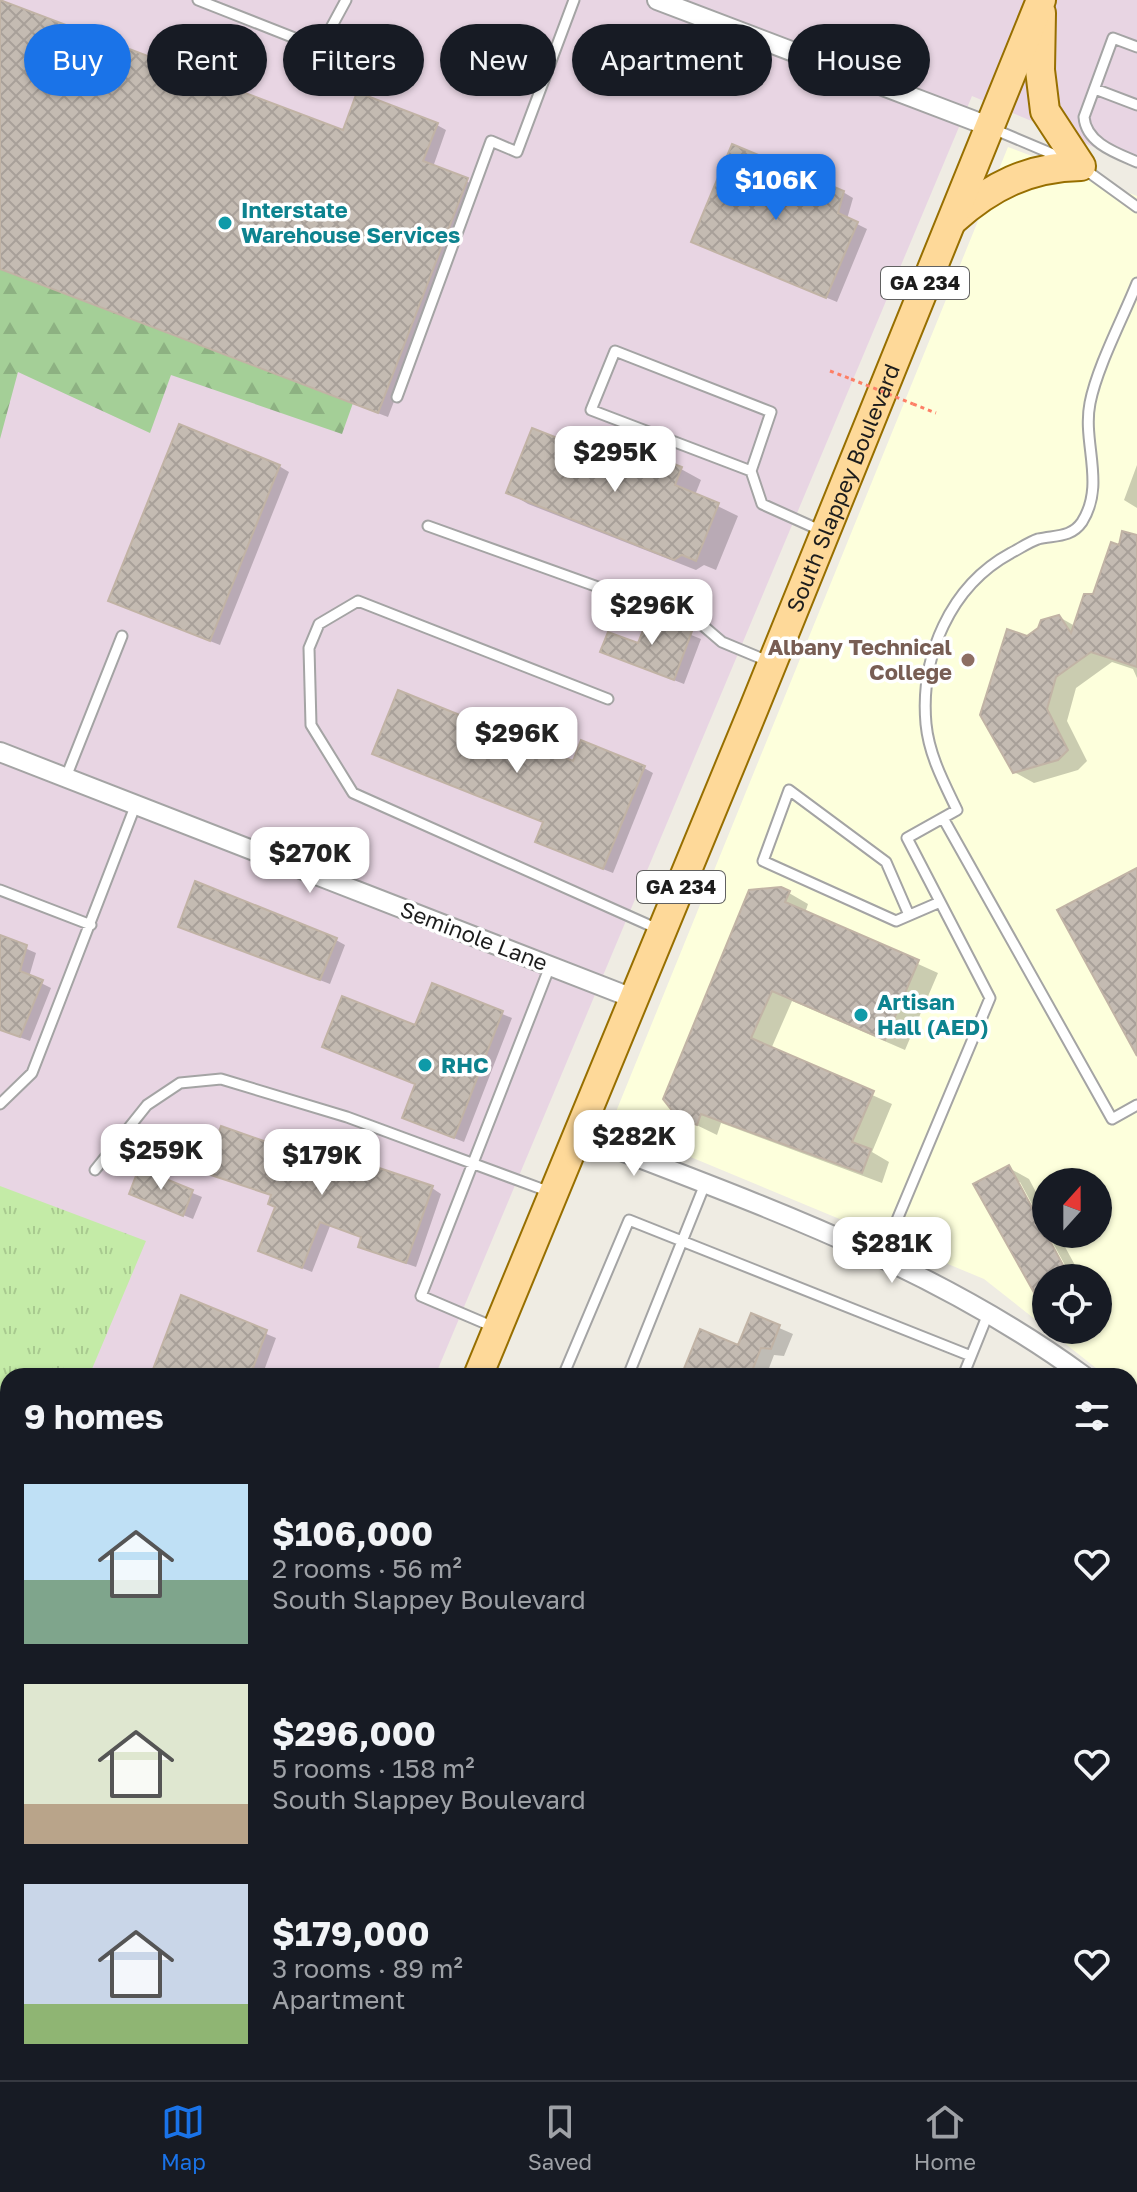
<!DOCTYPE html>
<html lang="en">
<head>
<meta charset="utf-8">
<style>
  :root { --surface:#171b24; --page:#242831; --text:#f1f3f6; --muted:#9ea1a6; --line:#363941; --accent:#1a73e8 }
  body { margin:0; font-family:"Golos Text",sans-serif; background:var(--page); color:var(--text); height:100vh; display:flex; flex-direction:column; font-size:30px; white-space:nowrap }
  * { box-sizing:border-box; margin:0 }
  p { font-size:26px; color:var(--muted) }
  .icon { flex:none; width:44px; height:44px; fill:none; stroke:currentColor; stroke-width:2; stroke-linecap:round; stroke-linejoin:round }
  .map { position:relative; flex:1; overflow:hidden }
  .drawer { position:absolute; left:0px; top:1368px; width:1138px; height:712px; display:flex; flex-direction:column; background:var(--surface); border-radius:24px 24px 0 0; box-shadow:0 2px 6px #0004 }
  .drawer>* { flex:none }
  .top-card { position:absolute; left:24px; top:24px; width:1090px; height:72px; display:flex; gap:16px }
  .needle { width:52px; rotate:21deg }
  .fabs { position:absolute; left:1032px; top:1168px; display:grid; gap:16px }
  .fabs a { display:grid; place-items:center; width:80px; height:80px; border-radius:50%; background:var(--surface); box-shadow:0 2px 6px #0004; font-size:40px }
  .price { position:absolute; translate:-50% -68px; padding:0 18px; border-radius:16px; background:#fff; color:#222; font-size:26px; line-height:52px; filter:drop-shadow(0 2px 4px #0008) }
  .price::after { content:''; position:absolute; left:50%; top:48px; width:24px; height:18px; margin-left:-12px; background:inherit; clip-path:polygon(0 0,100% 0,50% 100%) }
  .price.current { background:var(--accent); color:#fff }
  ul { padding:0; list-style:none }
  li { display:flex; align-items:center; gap:24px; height:200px; padding:0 24px }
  li span { display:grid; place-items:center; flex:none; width:224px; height:160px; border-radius:0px; color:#555 }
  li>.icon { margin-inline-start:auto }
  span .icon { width:96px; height:96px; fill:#fffc; stroke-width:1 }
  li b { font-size:34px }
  h2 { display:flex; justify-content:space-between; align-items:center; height:96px; padding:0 24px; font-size:34px }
  .pill { padding:0 28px; border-radius:36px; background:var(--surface); box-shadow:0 2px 6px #0004; font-size:28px; line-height:72px }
  .pill.current { background:var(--accent); color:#fff }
  .tab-bar { display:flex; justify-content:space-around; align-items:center; height:112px; border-top:2px solid var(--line); background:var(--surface); font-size:22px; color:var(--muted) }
  .tab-bar a { display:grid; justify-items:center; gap:4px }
  .tab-bar .current { color:var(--accent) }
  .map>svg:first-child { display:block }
  .industrial { fill:#e8d5e3 }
  .education { fill:#fdffdc; fill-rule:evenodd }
  .grass { fill:url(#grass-tufts) }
  .forest { fill:url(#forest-firs) }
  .shadow { fill:#0003 }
  .building { fill:url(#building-cross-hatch); stroke:#c1b3a5; stroke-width:2 }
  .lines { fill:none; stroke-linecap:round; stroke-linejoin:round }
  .service-casing { stroke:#a4a4a4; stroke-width:13 }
  .minor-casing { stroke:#a4a4a4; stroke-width:22 }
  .primary-casing { stroke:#976f00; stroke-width:32 }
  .path { stroke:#fd7f66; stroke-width:3; stroke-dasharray:4 4; stroke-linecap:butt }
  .service { stroke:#fff; stroke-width:9 }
  .minor { stroke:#fff; stroke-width:18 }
  .primary { stroke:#fed999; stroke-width:28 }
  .path-bridge { stroke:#fd7f66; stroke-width:3; stroke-dasharray:4 4; stroke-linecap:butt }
  .culture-dot { fill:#0f9aa8; stroke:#fff; stroke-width:3 }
  .education-dot { fill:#8d6e63; stroke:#fff; stroke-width:3 }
  .labels { text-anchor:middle; stroke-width:7; stroke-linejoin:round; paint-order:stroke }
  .shield { fill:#fff; stroke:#616161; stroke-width:2 }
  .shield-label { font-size:20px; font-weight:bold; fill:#1d1d1d }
  .culture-label { font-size:22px; font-weight:bold; fill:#0d838f; stroke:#fff; text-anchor:start }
  .street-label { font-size:22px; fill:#1d1d1d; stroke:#fff }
  .education-label { font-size:22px; font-weight:bold; fill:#785e54; stroke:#fff; text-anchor:end }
</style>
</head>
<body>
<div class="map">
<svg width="1137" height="2080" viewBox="0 0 1137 2080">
  <defs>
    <pattern id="grass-tufts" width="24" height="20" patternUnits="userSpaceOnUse" patternTransform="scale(2)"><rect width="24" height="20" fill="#c4eba7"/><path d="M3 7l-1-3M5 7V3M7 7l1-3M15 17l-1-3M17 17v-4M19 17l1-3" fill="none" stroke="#a8c98f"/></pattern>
    <pattern id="forest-firs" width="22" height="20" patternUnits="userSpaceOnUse" patternTransform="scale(2)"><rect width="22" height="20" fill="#a4cf97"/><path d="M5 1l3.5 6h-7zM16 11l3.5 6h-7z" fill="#8db182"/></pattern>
    <pattern id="building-cross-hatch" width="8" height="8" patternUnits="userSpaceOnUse" patternTransform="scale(2)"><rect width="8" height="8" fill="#c4bbb2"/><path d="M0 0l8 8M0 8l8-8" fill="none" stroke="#a8a099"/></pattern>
  </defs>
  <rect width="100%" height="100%" fill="#efece3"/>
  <path class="industrial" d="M 0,0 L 1137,0 L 1137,165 L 972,96 L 435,1376 L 8,1376 L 8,2072 L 143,2072 L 140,2080 L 0,2080 Z"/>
  <path class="education" d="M 1008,147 L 1137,196 L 1137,1401 L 1130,1395 L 1130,1376 L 1106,1376 L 1048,1330 L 1098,1330 L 1098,1278 L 1046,1278 L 1046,1328 L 984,1279 L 611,1124 ZM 1046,1182 L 1098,1182 L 1098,1234 L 1046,1234 Z"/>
  <path class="grass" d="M 0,1186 L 146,1241 L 89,1376 L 8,1376 L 8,1505 L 0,1502 Z"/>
  <path class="forest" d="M 0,269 L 353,403 L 342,434 L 171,375 L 150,433 L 18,372 L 0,439 Z"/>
  <path class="shadow" d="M 0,2 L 344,133 L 437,125 L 446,130 L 433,167 L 477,186 L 388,417 L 0,269 Z
    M 843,192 L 853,198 L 847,219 L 867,229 L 837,302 L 703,246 Z
    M 604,459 L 681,469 L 701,480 L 695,495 L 738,516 L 716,570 L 704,565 L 696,570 L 528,504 L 508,492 Z
    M 1137,465 L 1137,508 L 1124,500 Z
    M 279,466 L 289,472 L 220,645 L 121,606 Z
    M 1137,537 L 1137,678 L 1133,669 L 1112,662 L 1076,688 L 1067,721 L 1087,761 L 1078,770 L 1034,783 L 1014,772 L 1027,638 L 1059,617 L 1075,626 L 1120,547 Z
    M 650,618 L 701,639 L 684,684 L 602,652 L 639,646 Z
    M 384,758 L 574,764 L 644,768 L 653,773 L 613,873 L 547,847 L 545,823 Z
    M 789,893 L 808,904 L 805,913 L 938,973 L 905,1050 L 792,1001 L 771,1049 L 892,1104 L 872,1152 L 889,1162 L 882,1183 L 721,1123 L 717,1135 L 678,1116 Z
    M 180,926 L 336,940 L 345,945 L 330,984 Z
    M 0,937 L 36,953 L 29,977 L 51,988 L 30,1041 L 0,1030 Z
    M 433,985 L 512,1018 L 464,1142 L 414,1122 L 417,1028 Z
    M 1009,1168 L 1029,1179 L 1046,1211 L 1046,1230 L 1020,1182 L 1015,1182 L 1067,1278 L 1046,1278 L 1046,1300 L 1038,1295 Z
    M 140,1171 L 202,1197 L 193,1219 L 141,1198 Z
    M 208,1172 L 360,1172 L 432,1188 L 441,1194 L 416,1267 L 370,1251 L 360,1246 L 363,1238 L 330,1226 L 312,1272 L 270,1255 L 277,1207 L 272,1196 Z
    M 1048,1234 L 1058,1234 L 1082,1278 L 1072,1278 Z
    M 182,1298 L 276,1338 L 262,1376 L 162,1376 Z
    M 752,1316 L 793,1334 L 784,1356 L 774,1355 L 766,1376 L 683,1376 L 740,1347 Z
    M 8,1543 L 8,1599 L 0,1596 L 0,1562 Z
    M 1130,1626 L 1137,1629 L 1137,1716 L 1130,1735 Z
    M 1130,1961 L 1137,1964 L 1137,1991 L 1130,1988 Z
    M 369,2072 L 391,2072 L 388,2080 L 366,2080 Z"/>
  <path class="building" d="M 0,0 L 343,130 L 357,92 L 438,123 L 423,161 L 468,178 L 378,413 L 0,269 Z
    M 732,144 L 844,191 L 838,213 L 858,222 L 826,298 L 691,242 Z
    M 179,424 L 280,465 L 210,641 L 108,601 Z
    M 532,428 L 603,456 L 605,451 L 622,457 L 627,445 L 682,467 L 675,485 L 719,503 L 696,561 L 682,555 L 674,560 L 506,493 Z
    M 1122,531 L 1137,535 L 1137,667 L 1091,652 L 1056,677 L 1047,709 L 1068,750 L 1058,760 L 1013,773 L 980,715 L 1007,629 L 1027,636 L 1038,628 L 1041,620 L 1059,615 L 1071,633 L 1084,594 L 1093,594 L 1111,542 L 1119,545 Z
    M 649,615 L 692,631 L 674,680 L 600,652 L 608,632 L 638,643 Z
    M 398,690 L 573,761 L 581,740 L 645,766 L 603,869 L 535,842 L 543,822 L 372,754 Z
    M 1137,868 L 1137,1056 L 1057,910 Z
    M 195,881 L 337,938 L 320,980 L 178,927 Z
    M 781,887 L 790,891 L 785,902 L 919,960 L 885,1040 L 772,991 L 751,1038 L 874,1091 L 852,1142 L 871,1149 L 862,1173 L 701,1114 L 697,1125 L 677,1117 L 663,1099 L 749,890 Z
    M 0,935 L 27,945 L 20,971 L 43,980 L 20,1037 L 0,1030 Z
    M 432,983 L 503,1011 L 454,1138 L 402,1118 L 415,1084 L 322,1047 L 342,996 L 415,1025 Z
    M 221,1126 L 281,1147 L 288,1141 L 360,1170 L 367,1164 L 433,1186 L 406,1263 L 358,1247 L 361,1237 L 320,1222 L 302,1268 L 258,1251 L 275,1207 L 268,1204 L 271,1195 L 205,1173 Z
    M 1009,1165 L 1070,1278 L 1046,1278 L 1046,1290 L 1036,1296 L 973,1184 Z
    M 139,1168 L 193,1190 L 183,1216 L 129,1194 Z
    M 181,1295 L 267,1330 L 250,1376 L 161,1376 L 152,1372 Z
    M 751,1313 L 780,1325 L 771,1349 L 761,1348 L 750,1376 L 681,1376 L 700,1329 L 738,1345 Z"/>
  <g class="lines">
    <g class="service-casing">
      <path id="service" d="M 198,0 L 320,48 L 346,0
        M 1137,47 L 1113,38 L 1084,117 C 1086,143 1116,153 1137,162
        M 1095,89 L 1137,105
        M 991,128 L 1062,158
        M 1083,168 L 1137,207
        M 397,397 L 491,141 L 517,152 L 574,0
        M 751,471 L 591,410 L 615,351 L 771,412 L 751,471 L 762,504 L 822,531
        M 428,526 L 701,624 L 722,642 L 770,662
        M 608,699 L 358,601 L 319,624 L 309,648 L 311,725 L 353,793 L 660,930
        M 66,777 L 122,636
        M 943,818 L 1112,1119 L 1137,1105
        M 0,890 L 91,925
        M 909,915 L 886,862 L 789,790 L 763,861 L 896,921 L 940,902
        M 0,1104 L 32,1073 L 136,804
        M 95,1170 L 147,1105 L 180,1083 L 221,1079 L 347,1117 L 550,1192
        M 881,1258 L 990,998 L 907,838 L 957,810 C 944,783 929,755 926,724 C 920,657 950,586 1011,553 C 1019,549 1029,542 1038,539 C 1055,535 1071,538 1082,522 C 1106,484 1082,443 1090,403 C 1097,367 1123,318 1137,283
        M 496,1328 L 421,1296 L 550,966
        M 563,1376 L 629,1220 L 971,1356
        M 628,1376 L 705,1184
        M 963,1376 L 988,1314
        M 258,2072 L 261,2080
        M 504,2072 L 508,2080
        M 390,2074 L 405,2080"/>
    </g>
    <g class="minor-casing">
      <path id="minor" d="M 657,0 L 988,126
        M 0,752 L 635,999
        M 577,1134 C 752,1202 932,1264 1084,1376
        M 1130,1411 L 1137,1417"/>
    </g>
    <g class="primary-casing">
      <g id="primary">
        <path d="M 953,220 C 991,186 1029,167 1081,166 L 1045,111 L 1040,70 L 1041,13"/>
        <path id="s1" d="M 478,1376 L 754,708 L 1041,0"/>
        <path d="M 188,2080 L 191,2072"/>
      </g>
    </g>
    <path class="path" d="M 830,371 L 851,379
      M 913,404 L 936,413"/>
    <use href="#service" class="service"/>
    <use href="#minor" class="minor"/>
    <use href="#primary" class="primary"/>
    <path class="path-bridge" d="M 851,379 L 913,404"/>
  </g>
  <g class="culture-dot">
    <circle cx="225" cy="223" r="8"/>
    <circle cx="861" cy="1015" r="8"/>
    <circle cx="425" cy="1065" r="8"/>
  </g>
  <circle class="education-dot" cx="968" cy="660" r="8"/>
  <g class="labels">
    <g class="shield">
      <rect x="881" y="267" width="88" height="32" rx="6"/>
      <rect x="637" y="871" width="88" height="32" rx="6"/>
    </g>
    <g class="shield-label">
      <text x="925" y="290">GA 234</text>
      <text x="681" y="894">GA 234</text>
    </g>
    <g class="culture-label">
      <text x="241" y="218">Interstate<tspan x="241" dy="25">Warehouse Services</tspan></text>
      <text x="877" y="1010">Artisan<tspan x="877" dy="25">Hall (AED)</tspan></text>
      <text x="441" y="1073">RHC</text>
    </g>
    <g class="street-label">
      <text dy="8" stroke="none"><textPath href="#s1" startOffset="960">South Slappey Boulevard</textPath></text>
      <text transform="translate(474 936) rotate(21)" y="8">Seminole Lane</text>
    </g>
    <g class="education-label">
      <text x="952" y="655">Albany Technical<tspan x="952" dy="25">College</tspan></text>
    </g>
  </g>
</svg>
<div class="fabs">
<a><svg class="needle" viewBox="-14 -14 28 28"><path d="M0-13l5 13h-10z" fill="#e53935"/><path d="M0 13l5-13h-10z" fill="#9ea1a6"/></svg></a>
<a><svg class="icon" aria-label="locate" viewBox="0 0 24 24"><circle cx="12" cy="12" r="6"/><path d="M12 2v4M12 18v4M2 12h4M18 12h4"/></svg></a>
</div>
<b class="price current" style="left:776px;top:222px">$106K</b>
<b class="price" style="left:615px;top:494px">$295K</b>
<b class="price" style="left:652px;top:647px">$296K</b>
<b class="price" style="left:517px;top:775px">$296K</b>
<b class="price" style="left:310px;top:895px">$270K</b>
<b class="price" style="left:634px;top:1178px">$282K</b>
<b class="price" style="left:161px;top:1192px">$259K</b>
<b class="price" style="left:322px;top:1197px">$179K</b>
<b class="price" style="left:892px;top:1285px">$281K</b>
<div class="top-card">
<a class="pill current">Buy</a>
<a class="pill">Rent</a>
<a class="pill">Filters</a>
<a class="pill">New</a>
<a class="pill">Apartment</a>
<a class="pill">House</a>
</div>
<section class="drawer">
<h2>9 homes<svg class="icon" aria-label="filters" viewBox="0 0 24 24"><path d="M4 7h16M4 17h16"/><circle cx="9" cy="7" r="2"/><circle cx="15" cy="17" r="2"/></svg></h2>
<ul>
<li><span style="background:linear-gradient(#bfe0f5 60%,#7fa58c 0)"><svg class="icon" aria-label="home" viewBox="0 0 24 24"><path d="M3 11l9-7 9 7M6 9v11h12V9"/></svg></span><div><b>$106,000</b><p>2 rooms · 56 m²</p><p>South Slappey Boulevard</p></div><svg class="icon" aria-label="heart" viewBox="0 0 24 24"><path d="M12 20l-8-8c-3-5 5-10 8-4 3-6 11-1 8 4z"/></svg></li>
<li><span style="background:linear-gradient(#dfe7d0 75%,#b9a48a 0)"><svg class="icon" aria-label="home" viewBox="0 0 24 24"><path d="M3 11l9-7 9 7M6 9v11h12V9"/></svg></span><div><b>$296,000</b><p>5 rooms · 158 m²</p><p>South Slappey Boulevard</p></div><svg class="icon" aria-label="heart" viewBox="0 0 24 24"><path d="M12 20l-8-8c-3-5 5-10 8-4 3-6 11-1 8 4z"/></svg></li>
<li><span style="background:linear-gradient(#c9d6e8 75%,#8fb573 0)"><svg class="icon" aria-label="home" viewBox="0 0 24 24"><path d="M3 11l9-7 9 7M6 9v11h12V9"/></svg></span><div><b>$179,000</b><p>3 rooms · 89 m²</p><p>Apartment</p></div><svg class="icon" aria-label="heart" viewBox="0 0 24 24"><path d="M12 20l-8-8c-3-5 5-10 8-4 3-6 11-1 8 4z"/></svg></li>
</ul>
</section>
</div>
<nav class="tab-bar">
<a class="current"><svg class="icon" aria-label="map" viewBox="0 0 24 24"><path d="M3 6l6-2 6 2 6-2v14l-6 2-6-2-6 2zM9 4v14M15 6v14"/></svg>Map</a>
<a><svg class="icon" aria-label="saved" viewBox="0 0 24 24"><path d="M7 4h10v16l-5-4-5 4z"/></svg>Saved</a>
<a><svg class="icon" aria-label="home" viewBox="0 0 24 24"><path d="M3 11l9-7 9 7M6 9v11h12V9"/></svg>Home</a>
</nav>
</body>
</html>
